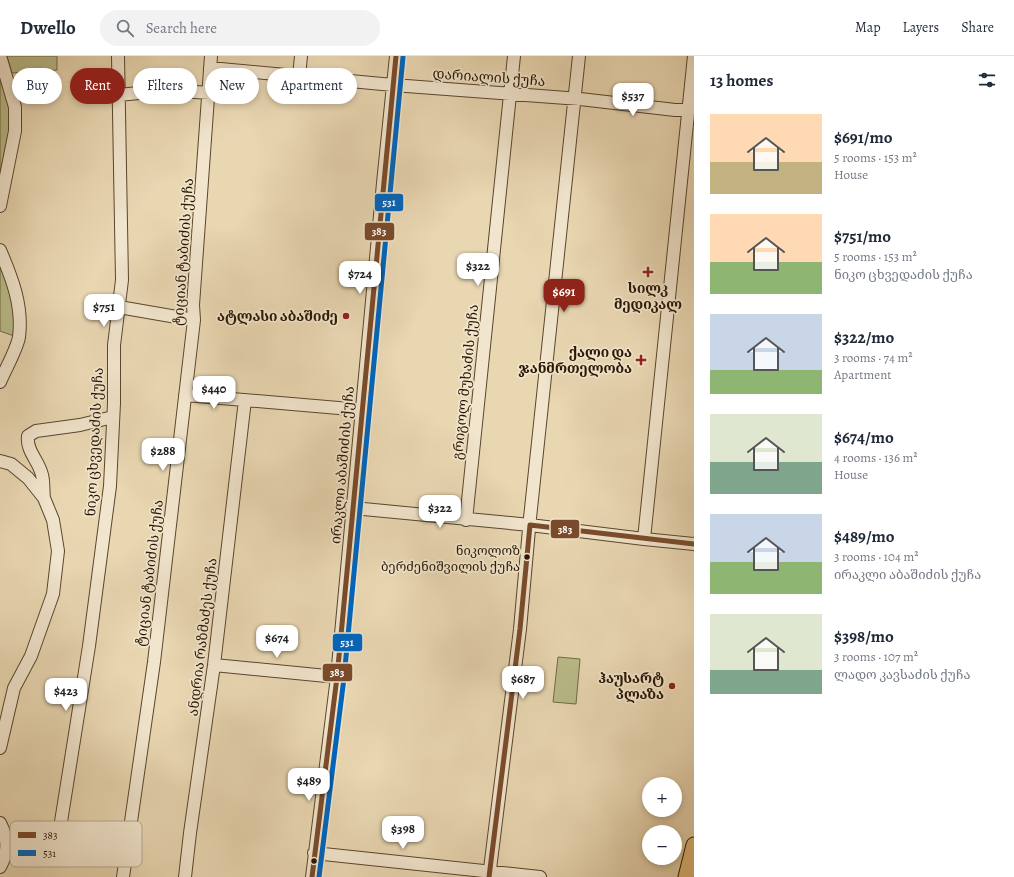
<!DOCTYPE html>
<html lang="en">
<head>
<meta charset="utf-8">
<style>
  :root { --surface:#fff; --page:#f2f2f3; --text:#1f2937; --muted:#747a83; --line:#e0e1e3; --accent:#8f2418 }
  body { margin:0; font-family:Alegreya,"Noto Serif Georgian",serif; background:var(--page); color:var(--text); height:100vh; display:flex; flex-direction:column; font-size:15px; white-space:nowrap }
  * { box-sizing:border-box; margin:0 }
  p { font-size:13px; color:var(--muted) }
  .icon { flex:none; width:22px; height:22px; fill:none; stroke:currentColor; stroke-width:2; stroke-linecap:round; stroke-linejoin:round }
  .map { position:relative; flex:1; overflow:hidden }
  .drawer { display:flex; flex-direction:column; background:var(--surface); width:320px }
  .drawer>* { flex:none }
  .hud { position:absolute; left:12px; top:12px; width:380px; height:36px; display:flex; gap:8px }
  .buttons { position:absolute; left:642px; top:721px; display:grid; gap:8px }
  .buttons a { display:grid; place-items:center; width:40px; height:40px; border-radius:50%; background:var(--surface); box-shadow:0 2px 6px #0003; font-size:20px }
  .price { position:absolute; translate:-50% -34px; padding:0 9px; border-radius:8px; background:#fff; color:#222; font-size:13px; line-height:26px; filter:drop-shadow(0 1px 2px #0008) }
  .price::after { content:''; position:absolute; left:50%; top:24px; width:12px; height:9px; margin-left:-6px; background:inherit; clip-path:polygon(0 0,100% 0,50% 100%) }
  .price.on { background:var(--accent); color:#fff }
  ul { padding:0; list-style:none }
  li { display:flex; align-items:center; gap:12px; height:100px; padding:0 16px }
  li span { display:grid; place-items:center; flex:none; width:112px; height:80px; border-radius:0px; color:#555 }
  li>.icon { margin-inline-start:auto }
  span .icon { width:48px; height:48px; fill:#fffc; stroke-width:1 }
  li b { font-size:17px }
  h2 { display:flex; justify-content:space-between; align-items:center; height:48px; padding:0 16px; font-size:17px }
  .tag { padding:0 14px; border-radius:18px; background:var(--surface); box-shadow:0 2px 6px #0003; font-size:14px; line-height:36px }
  .tag.on { background:var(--accent); color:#fff }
  header { display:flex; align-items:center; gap:24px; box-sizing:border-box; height:56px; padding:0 20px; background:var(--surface); border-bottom:1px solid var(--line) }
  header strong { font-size:19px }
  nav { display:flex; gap:22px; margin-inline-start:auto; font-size:14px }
  .search { width:280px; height:36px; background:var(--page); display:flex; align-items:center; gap:10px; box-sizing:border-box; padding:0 14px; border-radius:22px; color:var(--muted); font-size:15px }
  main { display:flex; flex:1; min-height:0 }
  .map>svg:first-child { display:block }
  .green { fill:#babd8a; stroke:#726a46 }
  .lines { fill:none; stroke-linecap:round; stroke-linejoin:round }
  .minor-casing { stroke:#59462d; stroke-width:14 }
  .major-casing { stroke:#291601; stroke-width:17 }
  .minor { stroke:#f1e5cd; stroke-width:12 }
  .major { stroke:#e4bc79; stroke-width:15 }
  .bus-1-casing { stroke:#f1e5cd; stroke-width:8 }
  .bus-2-casing { stroke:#f1e5cd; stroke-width:8 }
  .bus-1 { stroke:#7a4b2a; stroke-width:5 }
  .bus-2 { stroke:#0065bd; stroke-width:5 }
  .poi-dot { fill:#8f2418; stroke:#f1e5cd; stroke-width:1.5 }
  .bus-dot { fill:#291601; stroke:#f1e5cd; stroke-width:1.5 }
  .labels { text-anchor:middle; stroke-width:3.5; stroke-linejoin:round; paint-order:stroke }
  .bus-label { font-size:13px; fill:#291601; stroke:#f1e5cd; text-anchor:end }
  .street-label { font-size:14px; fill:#291601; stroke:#f1e5cd }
  .poi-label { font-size:14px; font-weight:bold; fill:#291601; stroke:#f1e5cd; text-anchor:end }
  .key { fill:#f1e5cd; stroke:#b5a790; stroke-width:1 }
  .key-label { font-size:11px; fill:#291601 }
  .line-badge { stroke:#f1e5cd; stroke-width:1.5 }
  .badge-label { font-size:11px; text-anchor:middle; font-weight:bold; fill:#fff }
</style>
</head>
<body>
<header>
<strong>Dwello</strong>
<div class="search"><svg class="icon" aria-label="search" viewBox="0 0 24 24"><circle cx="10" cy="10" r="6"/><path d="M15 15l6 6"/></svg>Search here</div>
<nav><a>Map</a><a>Layers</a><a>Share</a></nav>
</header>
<main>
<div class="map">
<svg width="694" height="821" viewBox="0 0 694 821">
  <rect width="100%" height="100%" fill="#e9d7b2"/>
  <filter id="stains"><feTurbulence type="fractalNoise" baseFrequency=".005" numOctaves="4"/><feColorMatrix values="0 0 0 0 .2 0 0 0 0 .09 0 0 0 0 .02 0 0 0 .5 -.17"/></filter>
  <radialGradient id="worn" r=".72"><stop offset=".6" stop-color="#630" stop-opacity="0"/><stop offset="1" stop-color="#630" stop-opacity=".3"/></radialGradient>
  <path class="green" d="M 7,0 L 57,0 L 57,14 L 12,17 Z
    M 0,13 L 10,47 L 11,65 L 0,120 Z
    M 0,210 L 10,231 L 16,269 L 14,280 L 0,275 Z
    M 558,601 L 580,603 L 576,648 L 553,646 Z"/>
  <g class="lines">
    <g class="minor-casing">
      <path id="minor" d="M 210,12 L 393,29 L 580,43 L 675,54 L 694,52
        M 299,20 L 301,0
        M 119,39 L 168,34 L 209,37
        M 0,150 L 15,75 L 15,51 L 0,0
        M 0,194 C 12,222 23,250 19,281 C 17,293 5,314 0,326
        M 119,251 L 194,264
        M 185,339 L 362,354
        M 0,405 L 11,408 L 28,422 L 44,442 L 53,464 L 58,495 L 53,538 L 31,600 L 14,632 L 0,692
        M 44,442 C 43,435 44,426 42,419 C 39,405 26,395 28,380 L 36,375 L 80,369 L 113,361
        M 353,452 L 530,469 L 644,483 L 694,488
        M 466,464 L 514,0
        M 644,483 L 694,0
        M 214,609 L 337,621
        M 0,767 C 8,783 9,795 0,811
        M 60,772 L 89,590 L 110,430 L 114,347 L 114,289 L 122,224 L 118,0
        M 314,797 L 540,821
        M 123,821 L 154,606 L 194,264 L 193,249 L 211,0
        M 185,821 L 190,777 L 214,609 L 245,344
        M 312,821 L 337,621 L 383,127 L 396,0
        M 489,821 L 520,573 L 530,462 L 579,0"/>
    </g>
    <g class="major-casing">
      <path id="major" d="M 686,821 L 694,789"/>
    </g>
    <use href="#minor" class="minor"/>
    <use href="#major" class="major"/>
    <g class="bus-1-casing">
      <path id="bus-1" d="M 312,821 L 337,621 L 396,0
        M 489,821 L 520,573 L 530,469 L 694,488"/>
    </g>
    <g class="bus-2-casing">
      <path id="bus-2" d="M 319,821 L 344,622 L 403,1"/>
    </g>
    <use href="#bus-1" class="bus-1"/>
    <use href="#bus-2" class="bus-2"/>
  </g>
  <g class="poi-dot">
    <path d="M646 210h4v4h4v4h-4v4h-4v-4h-4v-4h4z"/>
    <circle cx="346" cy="260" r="4"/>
    <path d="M639 298h4v4h4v4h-4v4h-4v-4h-4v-4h4z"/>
    <circle cx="672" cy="630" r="4"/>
  </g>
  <g class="bus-dot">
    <circle cx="527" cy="501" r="3.5"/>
    <circle cx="314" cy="805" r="3.5"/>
  </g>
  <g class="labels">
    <g class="bus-label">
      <text x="520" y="499">ნიკოლოზ<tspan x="520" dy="16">ბერძენიშვილის ქუჩა</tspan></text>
    </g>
    <g class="street-label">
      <text transform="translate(489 21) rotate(4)" y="5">დარიალის ქუჩა</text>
      <text transform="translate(183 196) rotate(-86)" y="5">ტიციან ტაბიძის ქუჩა</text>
      <text transform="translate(465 326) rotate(-84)" y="5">გრიგოლ მუხაძის ქუჩა</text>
      <text transform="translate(94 386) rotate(-87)" y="5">ნიკო ცხვედაძის ქუჩა</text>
      <text transform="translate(342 409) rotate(-85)" y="5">ირაკლი აბაშიძის ქუჩა</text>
      <text transform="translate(149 517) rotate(-83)" y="5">ტიციან ტაბიძის ქუჩა</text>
      <text transform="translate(202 581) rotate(-83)" y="5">ანდრია რაზმაძეს ქუჩა</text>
    </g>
    <g class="poi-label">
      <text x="648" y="237" text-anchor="middle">სილკ<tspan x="648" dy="16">მედიკალ</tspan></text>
      <text x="338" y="265">ატლასი აბაშიძე</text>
      <text x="632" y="301">ქალი და<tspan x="632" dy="16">ჯანმრთელობა</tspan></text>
      <text x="664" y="627">ჰაუსარტ<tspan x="664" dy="16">პლაზა</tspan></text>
    </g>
  </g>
  <rect x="10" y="765" width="132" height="46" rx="6" class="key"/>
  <rect x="18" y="776" width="18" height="6" fill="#7a4b2a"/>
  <rect x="18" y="794" width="18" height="6" fill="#0065bd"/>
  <g class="key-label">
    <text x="43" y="783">383</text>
    <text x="43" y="801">531</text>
  </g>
  <g class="line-badge">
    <rect x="374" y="137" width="30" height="19" rx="4" fill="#0065bd"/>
    <rect x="364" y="166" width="31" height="19" rx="4" fill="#7a4b2a"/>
    <rect x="550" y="463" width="30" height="20" rx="4" fill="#7a4b2a"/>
    <rect x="332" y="577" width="31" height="19" rx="4" fill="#0065bd"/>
    <rect x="322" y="607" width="31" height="19" rx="4" fill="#7a4b2a"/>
  </g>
  <g class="badge-label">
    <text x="389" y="150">531</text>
    <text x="379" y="179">383</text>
    <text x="565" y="477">383</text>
    <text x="347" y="590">531</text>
    <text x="337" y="620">383</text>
  </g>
  <rect width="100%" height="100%" filter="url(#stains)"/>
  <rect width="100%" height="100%" fill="url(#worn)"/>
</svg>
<div class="buttons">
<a>+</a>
<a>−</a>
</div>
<b class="price" style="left:633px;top:61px">$537</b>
<b class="price" style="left:478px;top:231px">$322</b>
<b class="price" style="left:360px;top:239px">$724</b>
<b class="price on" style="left:564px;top:257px">$691</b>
<b class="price" style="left:104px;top:272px">$751</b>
<b class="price" style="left:214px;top:354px">$440</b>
<b class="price" style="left:163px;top:416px">$288</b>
<b class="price" style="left:440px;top:473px">$322</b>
<b class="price" style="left:277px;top:603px">$674</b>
<b class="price" style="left:523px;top:644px">$687</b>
<b class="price" style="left:66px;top:656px">$423</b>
<b class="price" style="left:309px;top:746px">$489</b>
<b class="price" style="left:403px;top:794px">$398</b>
<div class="hud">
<a class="tag">Buy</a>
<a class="tag on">Rent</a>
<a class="tag">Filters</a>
<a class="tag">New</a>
<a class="tag">Apartment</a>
</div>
</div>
<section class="drawer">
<h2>13 homes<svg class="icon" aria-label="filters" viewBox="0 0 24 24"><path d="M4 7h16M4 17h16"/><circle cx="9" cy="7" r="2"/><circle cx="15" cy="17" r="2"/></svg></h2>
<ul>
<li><span style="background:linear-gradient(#ffd9b3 60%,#c2b280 0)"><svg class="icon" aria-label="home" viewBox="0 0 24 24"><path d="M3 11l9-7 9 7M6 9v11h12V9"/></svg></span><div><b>$691/mo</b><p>5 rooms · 153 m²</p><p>House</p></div></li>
<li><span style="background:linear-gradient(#ffd9b3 60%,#8fb573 0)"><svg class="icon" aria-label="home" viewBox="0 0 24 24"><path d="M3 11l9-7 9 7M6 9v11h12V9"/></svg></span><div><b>$751/mo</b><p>5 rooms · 153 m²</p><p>ნიკო ცხვედაძის ქუჩა</p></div></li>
<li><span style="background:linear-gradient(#c9d6e8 70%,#8fb573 0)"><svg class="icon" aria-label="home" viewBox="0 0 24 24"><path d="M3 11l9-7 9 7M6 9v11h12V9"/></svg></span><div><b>$322/mo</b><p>3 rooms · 74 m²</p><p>Apartment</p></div></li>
<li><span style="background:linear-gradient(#dfe7d0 60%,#7fa58c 0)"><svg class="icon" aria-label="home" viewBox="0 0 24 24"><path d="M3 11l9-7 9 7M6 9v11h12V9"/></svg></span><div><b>$674/mo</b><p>4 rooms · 136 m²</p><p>House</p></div></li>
<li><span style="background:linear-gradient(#c9d6e8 60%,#8fb573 0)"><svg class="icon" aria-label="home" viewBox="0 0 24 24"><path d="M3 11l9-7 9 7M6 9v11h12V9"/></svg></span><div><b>$489/mo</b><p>3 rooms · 104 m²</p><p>ირაკლი აბაშიძის ქუჩა</p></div></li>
<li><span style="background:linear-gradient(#dfe7d0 70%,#7fa58c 0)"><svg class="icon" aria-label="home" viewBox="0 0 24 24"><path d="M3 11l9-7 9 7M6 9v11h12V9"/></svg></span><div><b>$398/mo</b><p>3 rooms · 107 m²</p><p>ლადო კავსაძის ქუჩა</p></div></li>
</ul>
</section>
</main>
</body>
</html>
